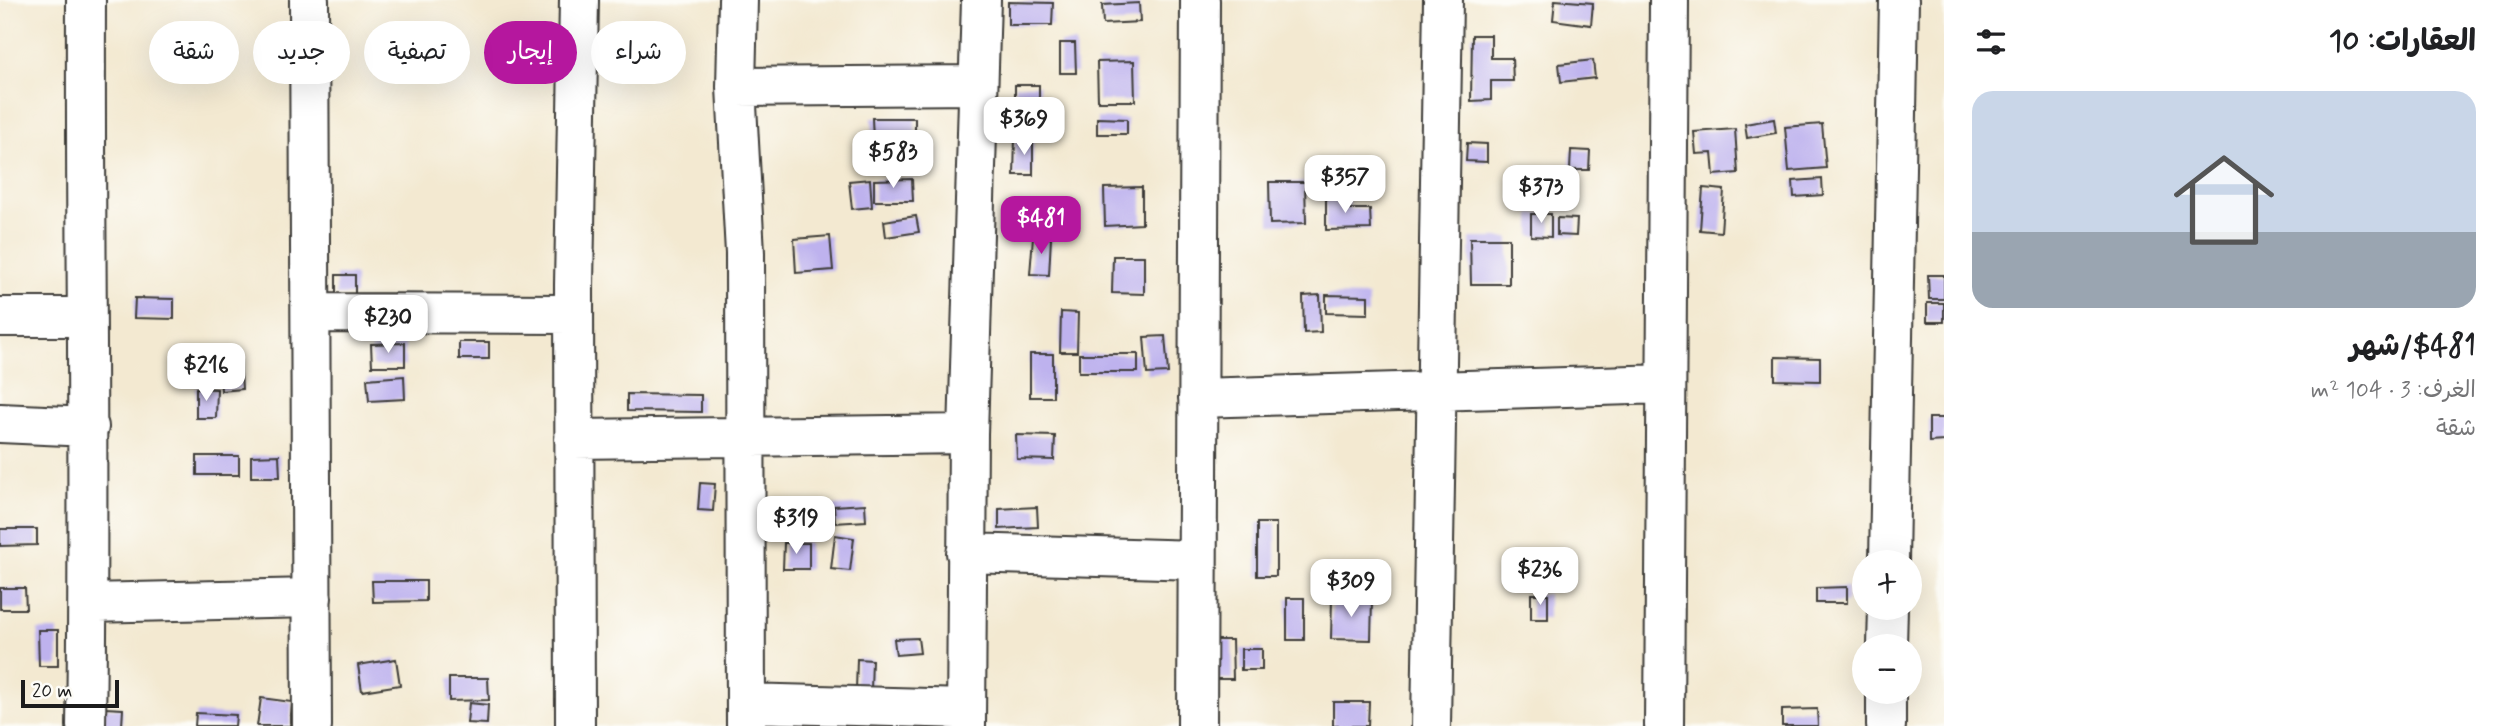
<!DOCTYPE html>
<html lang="ar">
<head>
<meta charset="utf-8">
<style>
  :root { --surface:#fff; --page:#f6f6f6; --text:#202124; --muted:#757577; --accent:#b5179e }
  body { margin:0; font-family:Mynerve,"Playpen Sans Arabic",sans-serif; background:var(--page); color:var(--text); direction:rtl; height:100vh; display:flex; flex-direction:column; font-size:26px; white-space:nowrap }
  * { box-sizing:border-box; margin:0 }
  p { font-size:23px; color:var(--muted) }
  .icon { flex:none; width:38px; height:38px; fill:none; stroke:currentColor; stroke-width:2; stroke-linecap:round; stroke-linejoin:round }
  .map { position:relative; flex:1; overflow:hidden; direction:ltr }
  .sheet { display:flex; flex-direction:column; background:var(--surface); width:560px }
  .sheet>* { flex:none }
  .hud { position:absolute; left:21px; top:21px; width:665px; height:63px; direction:rtl; display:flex; gap:14px }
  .fabs { position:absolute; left:1852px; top:550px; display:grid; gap:14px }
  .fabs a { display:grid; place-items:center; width:70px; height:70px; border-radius:50%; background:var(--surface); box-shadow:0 7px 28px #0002; font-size:35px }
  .scale { position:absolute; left:21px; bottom:18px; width:98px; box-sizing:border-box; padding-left:7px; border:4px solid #1c1c1c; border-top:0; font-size:19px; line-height:24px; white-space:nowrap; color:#1c1c1c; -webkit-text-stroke:5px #fdfcf7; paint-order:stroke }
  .price { position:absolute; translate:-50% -60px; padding:0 16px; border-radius:14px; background:#fff; color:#222; font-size:23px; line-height:46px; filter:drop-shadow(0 2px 4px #0008) }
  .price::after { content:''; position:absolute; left:50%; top:42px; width:21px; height:16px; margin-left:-10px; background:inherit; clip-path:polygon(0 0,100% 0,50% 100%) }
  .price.on { background:var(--accent); color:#fff }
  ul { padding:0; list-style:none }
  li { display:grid; align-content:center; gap:14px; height:371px; padding:0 28px }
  li span { display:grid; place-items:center; height:217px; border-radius:21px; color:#555 }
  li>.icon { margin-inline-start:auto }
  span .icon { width:126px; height:126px; fill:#fffc; stroke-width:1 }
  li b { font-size:30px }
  h2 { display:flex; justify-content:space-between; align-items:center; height:84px; padding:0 28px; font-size:30px }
  .pill { padding:0 24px; border-radius:32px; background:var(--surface); box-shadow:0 7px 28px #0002; font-size:24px; line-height:63px }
  .pill.on { background:var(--accent); color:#fff }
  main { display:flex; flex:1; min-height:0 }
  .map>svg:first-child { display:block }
  .building { fill:#beb2ee }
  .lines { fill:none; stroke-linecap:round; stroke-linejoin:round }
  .minor-casing { stroke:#3c3b37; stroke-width:42 }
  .minor { stroke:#fff; stroke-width:38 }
</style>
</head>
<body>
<main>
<section class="sheet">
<h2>العقارات: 10<svg class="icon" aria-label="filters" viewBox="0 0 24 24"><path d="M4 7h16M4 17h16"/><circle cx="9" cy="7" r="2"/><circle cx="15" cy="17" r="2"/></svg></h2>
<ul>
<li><span style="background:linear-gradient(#c9d6e8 65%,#9aa5b1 0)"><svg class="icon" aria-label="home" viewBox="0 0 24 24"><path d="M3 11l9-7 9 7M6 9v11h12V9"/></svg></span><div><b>$481/شهر</b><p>الغرف: 3 · 104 m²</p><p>شقة</p></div></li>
</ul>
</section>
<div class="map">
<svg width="1944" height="726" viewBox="0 0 1944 726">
  <rect width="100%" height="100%" fill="#fdfcf7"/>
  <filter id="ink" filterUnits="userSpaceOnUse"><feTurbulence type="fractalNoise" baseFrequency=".0143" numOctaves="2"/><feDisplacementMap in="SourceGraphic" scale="14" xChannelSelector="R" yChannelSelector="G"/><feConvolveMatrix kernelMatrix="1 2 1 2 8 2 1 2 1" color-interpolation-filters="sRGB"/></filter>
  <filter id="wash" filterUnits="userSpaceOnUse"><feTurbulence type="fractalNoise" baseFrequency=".00686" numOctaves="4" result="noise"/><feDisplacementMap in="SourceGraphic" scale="28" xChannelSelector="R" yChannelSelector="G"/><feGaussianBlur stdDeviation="1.57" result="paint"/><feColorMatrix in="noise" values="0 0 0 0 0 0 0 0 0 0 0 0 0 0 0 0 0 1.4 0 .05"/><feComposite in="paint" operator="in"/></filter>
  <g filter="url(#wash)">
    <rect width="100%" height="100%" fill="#f3e9d1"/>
    <g id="blocks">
      <path class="building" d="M 1555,0 L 1593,3 L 1591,25 L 1553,20 Z
        M 1008,2 L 1053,3 L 1052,25 L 1008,25 Z
        M 1139,3 L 1140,22 L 1103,24 L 1102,5 Z
        M 1472,35 L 1491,35 L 1491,58 L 1512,58 L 1513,81 L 1491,81 L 1491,100 L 1471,101 Z
        M 1060,43 L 1075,43 L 1076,73 L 1060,73 Z
        M 1593,60 L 1595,78 L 1561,82 L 1559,64 Z
        M 1134,61 L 1135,101 L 1098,101 L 1097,62 Z
        M 1015,85 L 1039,85 L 1039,122 L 1015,122 Z
        M 872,118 L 915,118 L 915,139 L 873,140 Z
        M 1097,118 L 1127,119 L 1127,134 L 1097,134 Z
        M 1774,119 L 1776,133 L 1747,138 L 1745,124 Z
        M 1822,124 L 1826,168 L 1789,171 L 1785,127 Z
        M 1735,129 L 1738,173 L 1714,175 L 1712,153 L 1696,154 L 1694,132 Z
        M 1015,138 L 1033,138 L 1033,175 L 1014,175 Z
        M 1467,143 L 1487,144 L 1487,162 L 1466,161 Z
        M 1571,150 L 1590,151 L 1589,170 L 1570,170 Z
        M 870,179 L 872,207 L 852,209 L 849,181 Z
        M 912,179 L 913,201 L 874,201 L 874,180 Z
        M 1822,179 L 1823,195 L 1794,197 L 1793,181 Z
        M 1269,182 L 1305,182 L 1306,223 L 1270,224 Z
        M 1142,187 L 1142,224 L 1105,226 L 1104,188 Z
        M 1703,188 L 1724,190 L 1721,232 L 1700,230 Z
        M 1349,195 L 1349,209 L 1370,209 L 1371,229 L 1326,230 L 1326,196 Z
        M 1531,214 L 1551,214 L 1551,237 L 1531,236 Z
        M 916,216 L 919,232 L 886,237 L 884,221 Z
        M 1557,218 L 1577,219 L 1576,236 L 1557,235 Z
        M 830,236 L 833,270 L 796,273 L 794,239 Z
        M 1033,237 L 1051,238 L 1049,275 L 1030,274 Z
        M 1470,238 L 1509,238 L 1509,284 L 1471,284 Z
        M 1113,256 L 1144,256 L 1144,294 L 1112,293 Z
        M 336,275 L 355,275 L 355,295 L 336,295 Z
        M 1928,275 L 1944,275 L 1944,299 L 1929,299 Z
        M 1320,295 L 1321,332 L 1304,333 L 1303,296 Z
        M 1326,295 L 1368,296 L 1368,314 L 1326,313 Z
        M 135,298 L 174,299 L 174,319 L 134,318 Z
        M 1927,303 L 1944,303 L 1944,322 L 1927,322 Z
        M 1061,312 L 1078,313 L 1077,352 L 1060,352 Z
        M 1165,336 L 1168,373 L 1147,374 L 1144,337 Z
        M 459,342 L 489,342 L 489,359 L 459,359 Z
        M 405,343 L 405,366 L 372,366 L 371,344 Z
        M 1030,354 L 1053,354 L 1053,397 L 1030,397 Z
        M 1079,354 L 1138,354 L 1138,372 L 1079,372 Z
        M 240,355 L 242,389 L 221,391 L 219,357 Z
        M 1775,357 L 1820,358 L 1820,381 L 1775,380 Z
        M 404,376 L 405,399 L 369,401 L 367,379 Z
        M 196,388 L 217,389 L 216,418 L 196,418 Z
        M 627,394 L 701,395 L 701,412 L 627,411 Z
        M 1929,418 L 1944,418 L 1944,441 L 1929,442 Z
        M 1016,435 L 1055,436 L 1054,460 L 1017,459 Z
        M 279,455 L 280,477 L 251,477 L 251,456 Z
        M 197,456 L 239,456 L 239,475 L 197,475 Z
        M 700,483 L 715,484 L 713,511 L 698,510 Z
        M 865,504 L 866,521 L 835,523 L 834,506 Z
        M 1037,507 L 1038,527 L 999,529 L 999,509 Z
        M 1257,523 L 1276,523 L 1276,576 L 1257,576 Z
        M 0,529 L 37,529 L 37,545 L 0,546 Z
        M 835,535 L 854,538 L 850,571 L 831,569 Z
        M 784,543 L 809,543 L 809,569 L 783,569 Z
        M 372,581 L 426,581 L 426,601 L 373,602 Z
        M 1847,587 L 1847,603 L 1816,603 L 1816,588 Z
        M 0,588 L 25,588 L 26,609 L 0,609 Z
        M 1531,594 L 1548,594 L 1548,619 L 1531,619 Z
        M 1287,598 L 1304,598 L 1304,640 L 1287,640 Z
        M 1332,598 L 1372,600 L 1371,640 L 1331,639 Z
        M 38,630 L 58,630 L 58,666 L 39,666 Z
        M 918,638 L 920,653 L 896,655 L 894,639 Z
        M 1198,640 L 1232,640 L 1233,679 L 1198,679 Z
        M 1241,649 L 1262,649 L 1262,670 L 1241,670 Z
        M 396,659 L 400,685 L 362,691 L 358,665 Z
        M 857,659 L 872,660 L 871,690 L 856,690 Z
        M 449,678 L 488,678 L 489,700 L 449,701 Z
        M 261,698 L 292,702 L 290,726 L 257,726 Z
        M 1333,702 L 1369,702 L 1368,726 L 1333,726 Z
        M 469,703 L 488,705 L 487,724 L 467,723 Z
        M 105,708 L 123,709 L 122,726 L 104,726 Z
        M 1817,709 L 1818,726 L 1782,726 L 1782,710 Z
        M 196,713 L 236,715 L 235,726 L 195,726 Z"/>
    </g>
  </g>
  <g filter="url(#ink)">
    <use href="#blocks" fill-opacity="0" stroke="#3c3b37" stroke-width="2"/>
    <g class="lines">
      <g class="minor-casing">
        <path id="minor" d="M 309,0 L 312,726
          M 738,0 L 736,87 L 745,253 L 746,726
          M 736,87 L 978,85
          M 312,313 L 574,314
          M 0,317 L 85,317
          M 1198,398 L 1666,384
          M 0,423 L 89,427
          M 574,439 L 968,434
          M 966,553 L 1196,560
          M 1889,562 L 1899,0
          M 88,603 L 312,598
          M 1887,646 L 1888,607
          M 746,703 L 966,709
          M 86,726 C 90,484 85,242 86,0
          M 575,726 L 574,285 L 579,0
          M 966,726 L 968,434 L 981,0
          M 1197,726 L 1200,0
          M 1431,726 L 1443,0
          M 1664,726 L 1669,0
          M 1886,726 L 1886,691"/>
      </g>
      <use href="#minor" class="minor"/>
    </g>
  </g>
</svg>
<div class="fabs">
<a>+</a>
<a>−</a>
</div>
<div class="scale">20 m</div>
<b class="price" style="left:1024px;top:157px">$369</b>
<b class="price" style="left:893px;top:190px">$583</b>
<b class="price" style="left:1345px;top:215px">$357</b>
<b class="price" style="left:1541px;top:225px">$373</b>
<b class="price on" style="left:1041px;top:256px">$481</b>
<b class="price" style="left:388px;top:355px">$230</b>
<b class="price" style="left:206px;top:403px">$216</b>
<b class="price" style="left:796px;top:556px">$319</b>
<b class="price" style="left:1540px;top:607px">$236</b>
<b class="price" style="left:1351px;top:619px">$309</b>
<div class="hud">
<a class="pill">شراء</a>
<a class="pill on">إيجار</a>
<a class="pill">تصفية</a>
<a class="pill">جديد</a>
<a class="pill">شقة</a>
</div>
</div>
</main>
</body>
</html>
